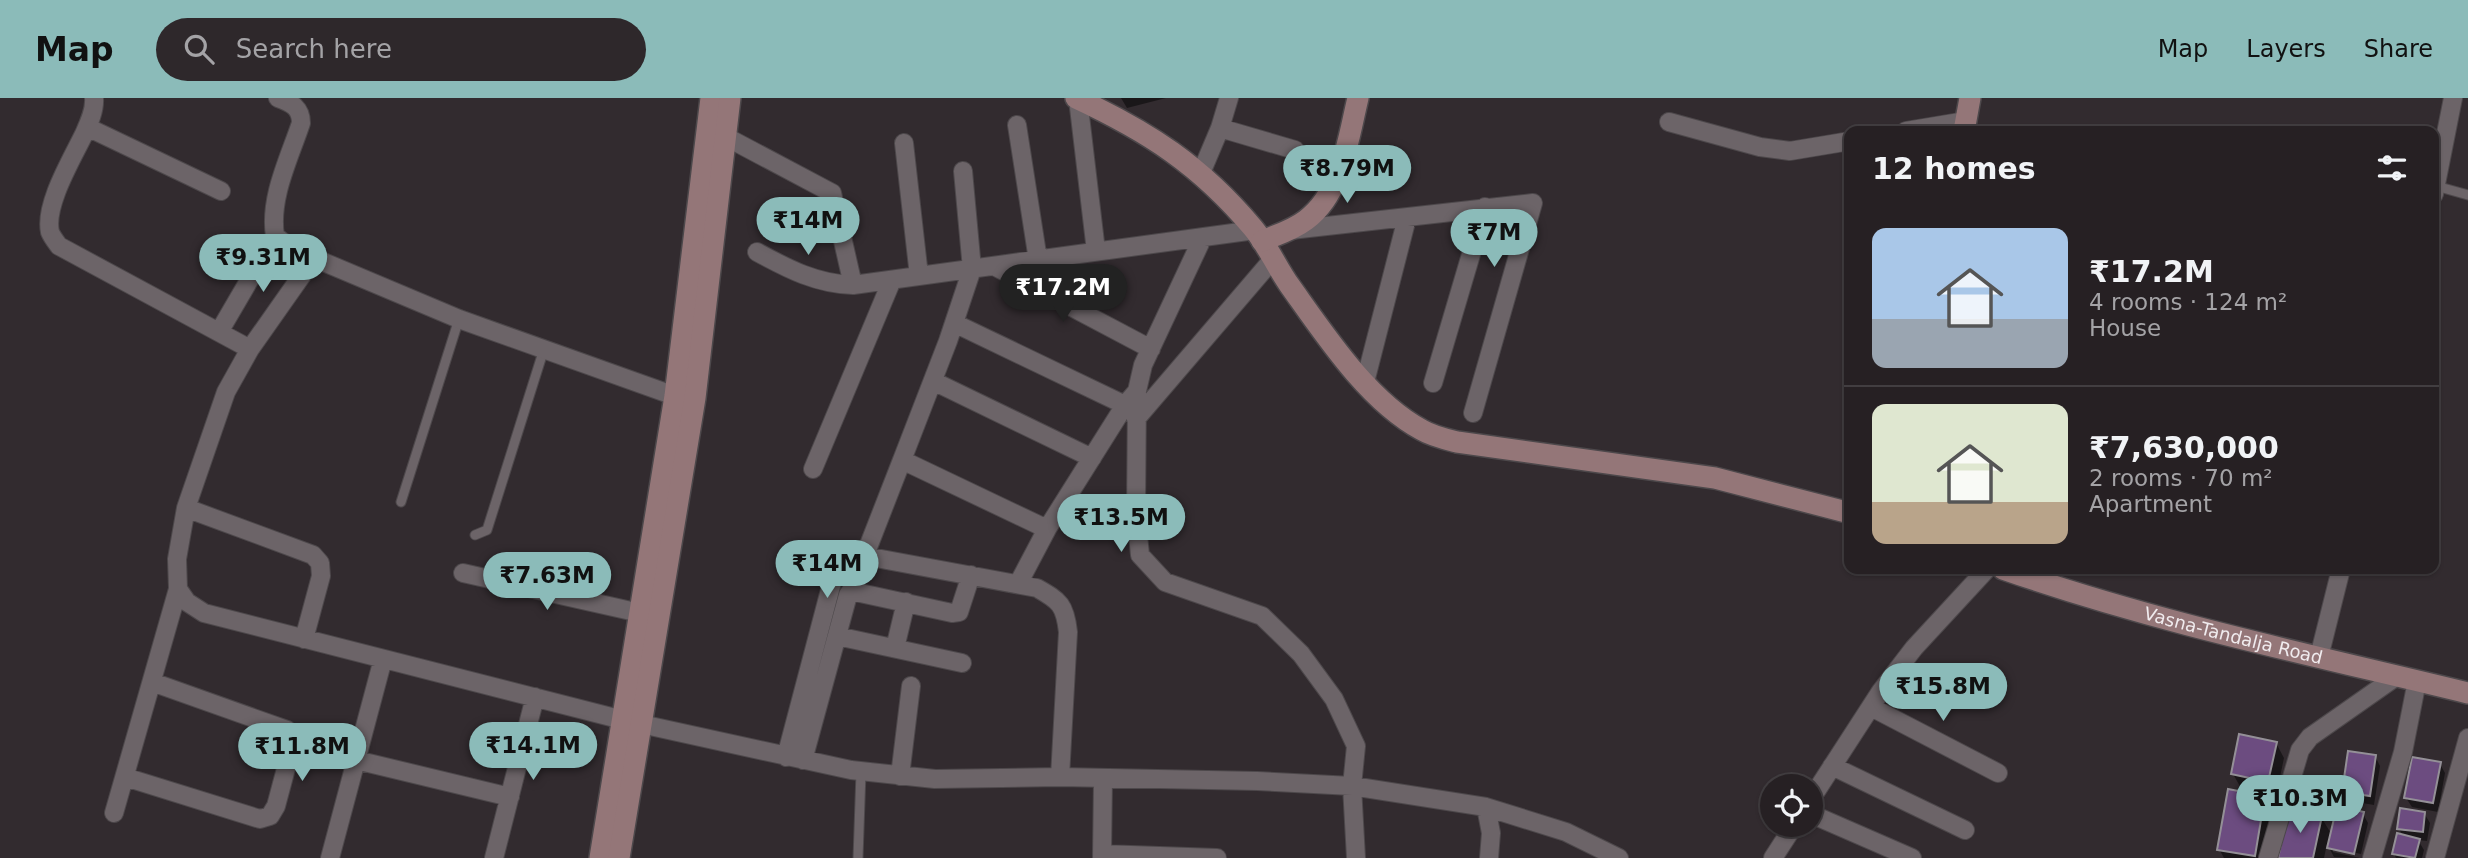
<!DOCTYPE html>
<html lang="en">
<head>
<meta charset="utf-8">
<style>
  :root { --surface:#262023; --page:#2e282b; --text:#f1f3f6; --muted:#a4a3a6; --line:#423e41; --accent:#8bbbb9 }
  body { margin:0; font-family:"DejaVu Sans",sans-serif; background:var(--page); color:var(--text); height:100vh; display:flex; flex-direction:column; font-size:26px; white-space:nowrap }
  * { box-sizing:border-box; margin:0 }
  p { font-size:23px; color:var(--muted) }
  .icon { flex:none; width:38px; height:38px; fill:none; stroke:currentColor; stroke-width:2; stroke-linecap:round; stroke-linejoin:round }
  .map { position:relative; flex:1; overflow:hidden }
  .panel { position:absolute; left:1844px; top:28px; width:595px; height:448px; display:flex; flex-direction:column; background:var(--surface); border-radius:14px; box-shadow:0 2px 5px #0004,0 0 0 2px var(--line) }
  .panel>* { flex:none }
  .controls { position:absolute; left:1760px; top:676px; display:grid; gap:14px }
  .controls a { display:grid; place-items:center; width:63px; height:63px; border-radius:50%; background:var(--surface); box-shadow:0 2px 5px #0004,0 0 0 2px var(--line); font-size:35px }
  .price { position:absolute; translate:-50% -60px; padding:0 16px; border-radius:24px; background:var(--accent); color:#111; font-size:23px; line-height:46px; filter:drop-shadow(0 2px 4px #0008) }
  .price::after { content:''; position:absolute; left:50%; top:42px; width:21px; height:16px; margin-left:-10px; background:inherit; clip-path:polygon(0 0,100% 0,50% 100%) }
  .price.active { background:#222; color:#fff }
  ul { padding:0; list-style:none }
  li { display:flex; align-items:center; gap:21px; height:175px; padding:0 28px }
  li+li { border-top:2px solid var(--line) }
  li span { display:grid; place-items:center; flex:none; width:196px; height:140px; border-radius:14px; color:#555 }
  li>.icon { margin-inline-start:auto }
  span .icon { width:84px; height:84px; fill:#fffc; stroke-width:1 }
  li b { font-size:30px }
  h2 { display:flex; justify-content:space-between; align-items:center; height:84px; padding:0 28px; font-size:30px }
  header { display:flex; align-items:center; gap:42px; box-sizing:border-box; height:98px; padding:0 35px; background:var(--accent); color:#111 }
  header strong { font-size:33px }
  nav { display:flex; gap:38px; margin-inline-start:auto; font-size:24px }
  .search { width:490px; height:63px; background:var(--page); display:flex; align-items:center; gap:18px; box-sizing:border-box; padding:0 24px; border-radius:38px; color:var(--muted); font-size:26px }
  .map>svg:first-child { display:block }
  .shadow { fill:#0007 }
  .building { fill:#6c4c80; stroke:#949097; stroke-width:2 }
  .lines { fill:none; stroke-linecap:round; stroke-linejoin:round }
  .lane-casing { stroke:#4d484b; stroke-width:11 }
  .street-casing { stroke:#4d484b; stroke-width:20 }
  .secondary-casing { stroke:#4d484b; stroke-width:24 }
  .lane { stroke:#6c6468; stroke-width:9 }
  .street { stroke:#6c6468; stroke-width:18 }
  .secondary { stroke:#947678; stroke-width:21 }
  .labels { text-anchor:middle; stroke-width:5; stroke-linejoin:round; paint-order:stroke }
  .street-label { font-size:18px; fill:#f0ebee; stroke:#282225 }
</style>
</head>
<body>
<header>
<strong>Map</strong>
<div class="search"><svg class="icon" aria-label="search" viewBox="0 0 24 24"><circle cx="10" cy="10" r="6"/><path d="M15 15l6 6"/></svg>Search here</div>
<nav><a>Map</a><a>Layers</a><a>Share</a></nav>
</header>
<div class="map">
<svg width="2468" height="760" viewBox="0 0 2468 760">
  <rect width="100%" height="100%" fill="#322b2f"/>
  <path class="shadow" d="M 1121,0 L 1166,0 L 1127,10 Z
    M 2276,645 L 2284,660 L 2276,698 L 2241,690 L 2233,676 Z
    M 2375,658 L 2380,668 L 2374,707 L 2350,703 L 2344,693 Z
    M 2440,666 L 2445,675 L 2438,714 L 2412,709 L 2406,700 Z
    M 2264,699 L 2272,714 L 2264,760 L 2224,760 L 2219,751 Z
    M 2424,715 L 2430,725 L 2427,743 L 2418,742 L 2424,752 L 2422,760 L 2396,760 L 2394,756 L 2404,739 L 2399,731 Z
    M 2363,716 L 2368,725 L 2361,756 L 2333,750 L 2333,754 L 2360,760 L 2334,759 L 2327,746 L 2324,760 L 2280,760 L 2321,719 L 2332,737 Z"/>
  <path class="building" d="M 2239,636 L 2277,644 L 2268,684 L 2231,676 Z
    M 2348,653 L 2376,657 L 2370,698 L 2342,694 Z
    M 2412,659 L 2441,664 L 2433,705 L 2404,700 Z
    M 2228,691 L 2265,698 L 2255,758 L 2217,752 Z
    M 2337,708 L 2364,714 L 2354,756 L 2327,750 Z
    M 2289,710 L 2322,718 L 2313,760 L 2278,760 Z
    M 2400,710 L 2425,714 L 2423,734 L 2397,731 Z
    M 2397,735 L 2420,741 L 2415,760 L 2392,756 Z"/>
  <g class="lines">
    <g class="lane-casing">
      <path id="lane" d="M 2436,88 L 2468,97
        M 401,404 L 459,221
        M 475,437 L 487,432 L 544,251
        M 858,760 L 861,674"/>
    </g>
    <g class="street-casing">
      <path id="street" d="M 94,0 C 95,12 89,25 84,36 C 72,61 44,107 50,134 C 52,139 56,144 59,148 L 250,251 L 314,160 L 459,221 L 675,298
        M 278,0 C 292,5 301,10 301,25 C 289,61 269,100 275,138 L 292,151 L 314,160
        M 1078,1 L 1096,153
        M 1669,24 L 1760,49 L 1790,53 L 1850,43
        M 1017,27 L 1038,162
        M 87,29 L 221,93
        M 1220,30 L 1295,52
        M 715,33 L 832,95 L 853,187
        M 1906,33 L 1966,23
        M 904,45 L 919,178
        M 963,73 L 972,171 L 948,243 L 902,362 L 1047,431
        M 1201,75 L 1220,30 L 1229,0
        M 2434,96 L 2453,0
        M 1291,132 L 1533,105 L 1473,315
        M 1203,139 L 1143,267 L 1137,293 L 1136,417 L 1140,457 L 1165,484 L 1262,518 L 1301,556 L 1334,601 L 1356,648 L 1352,688 L 1356,760
        M 757,154 C 788,171 817,186 853,187 L 1255,132
        M 994,168 L 1151,251
        M 954,225 L 1125,307
        M 219,234 L 275,138
        M 250,251 L 226,294 L 186,410 L 177,461 L 178,491 L 187,504 L 204,515 L 623,622 L 851,672 L 935,681 L 1060,679 L 1257,683 L 1352,688 L 1486,709 L 1566,734 L 1619,760
        M 933,283 L 1092,360
        M 1365,284 L 1407,120
        M 1433,285 L 1485,109
        M 1136,321 L 1273,161
        M 813,371 L 892,182
        M 186,410 L 313,457 L 320,465 L 321,478 L 304,541
        M 865,457 L 902,362
        M 463,475 L 640,515
        M 1018,486 L 1047,431 L 1125,307 L 1137,293
        M 837,538 L 962,565
        M 895,550 L 906,504
        M 2319,559 L 2341,471
        M 1871,609 L 1998,675
        M 786,659 L 836,469 L 841,459 L 849,455 L 1037,490 C 1060,503 1065,507 1068,534 L 1060,679
        M 356,662 L 510,699
        M 803,662 L 848,497 L 851,493 L 952,515 L 959,514 L 971,477
        M 1832,668 L 1965,732
        M 900,678 L 911,588
        M 125,679 L 260,721 L 270,718 L 276,708 L 292,648 L 293,638 L 287,632 L 152,584
        M 1811,701 L 1881,593 L 1914,550 L 1987,471
        M 1486,709 L 1491,735 L 1489,760
        M 114,715 L 178,491
        M 1811,716 L 1912,760
        M 1102,756 L 1217,760
        M 330,760 L 383,561
        M 494,760 L 535,599
        M 1102,760 L 1103,680
        M 1773,760 L 1795,726
        M 2268,760 L 2300,652 L 2310,639 L 2397,578
        M 2372,760 L 2403,654 L 2417,583
        M 2435,760 L 2468,640"/>
    </g>
    <g class="secondary-casing">
      <g id="secondary">
        <path d="M 1076,0 C 1149,34 1200,67 1253,130 C 1268,148 1277,170 1290,188 C 1325,237 1368,303 1422,332 C 1432,338 1445,341 1457,344 L 1715,380 L 1850,415"/>
        <path d="M 1964,33 L 1970,0"/>
        <path d="M 1262,143 C 1277,137 1293,132 1306,122 C 1342,95 1348,41 1358,0"/>
        <path id="s1" d="M 2003,471 C 2154,524 2312,557 2468,595"/>
        <path d="M 600,760 L 675,298 L 711,0"/>
        <path d="M 619,760 L 695,300 L 730,0"/>
      </g>
    </g>
    <use href="#lane" class="lane"/>
    <use href="#street" class="street"/>
    <use href="#secondary" class="secondary"/>
  </g>
  <g class="labels">
    <g class="street-label">
      <text dy="6" stroke="none"><textPath href="#s1" startOffset="240">Vasna-Tandalja Road</textPath></text>
    </g>
  </g>
</svg>
<div class="controls">
<a><svg class="icon" aria-label="locate" viewBox="0 0 24 24"><circle cx="12" cy="12" r="6"/><path d="M12 2v4M12 18v4M2 12h4M18 12h4"/></svg></a>
</div>
<b class="price" style="left:1347px;top:107px">₹8.79M</b>
<b class="price" style="left:808px;top:159px">₹14M</b>
<b class="price" style="left:1494px;top:171px">₹7M</b>
<b class="price" style="left:263px;top:196px">₹9.31M</b>
<b class="price active" style="left:1063px;top:226px">₹17.2M</b>
<b class="price" style="left:1121px;top:456px">₹13.5M</b>
<b class="price" style="left:827px;top:502px">₹14M</b>
<b class="price" style="left:547px;top:514px">₹7.63M</b>
<b class="price" style="left:1943px;top:625px">₹15.8M</b>
<b class="price" style="left:533px;top:684px">₹14.1M</b>
<b class="price" style="left:302px;top:685px">₹11.8M</b>
<b class="price" style="left:2300px;top:737px">₹10.3M</b>
<section class="panel">
<h2>12 homes<svg class="icon" aria-label="filters" viewBox="0 0 24 24"><path d="M4 7h16M4 17h16"/><circle cx="9" cy="7" r="2"/><circle cx="15" cy="17" r="2"/></svg></h2>
<ul>
<li><span style="background:linear-gradient(#a9c7e8 65%,#9aa5b1 0)"><svg class="icon" aria-label="home" viewBox="0 0 24 24"><path d="M3 11l9-7 9 7M6 9v11h12V9"/></svg></span><div><b>₹17.2M</b><p>4 rooms · 124 m²</p><p>House</p></div></li>
<li><span style="background:linear-gradient(#dfe7d0 70%,#b9a48a 0)"><svg class="icon" aria-label="home" viewBox="0 0 24 24"><path d="M3 11l9-7 9 7M6 9v11h12V9"/></svg></span><div><b>₹7,630,000</b><p>2 rooms · 70 m²</p><p>Apartment</p></div></li>
</ul>
</section>
</div>
</body>
</html>
